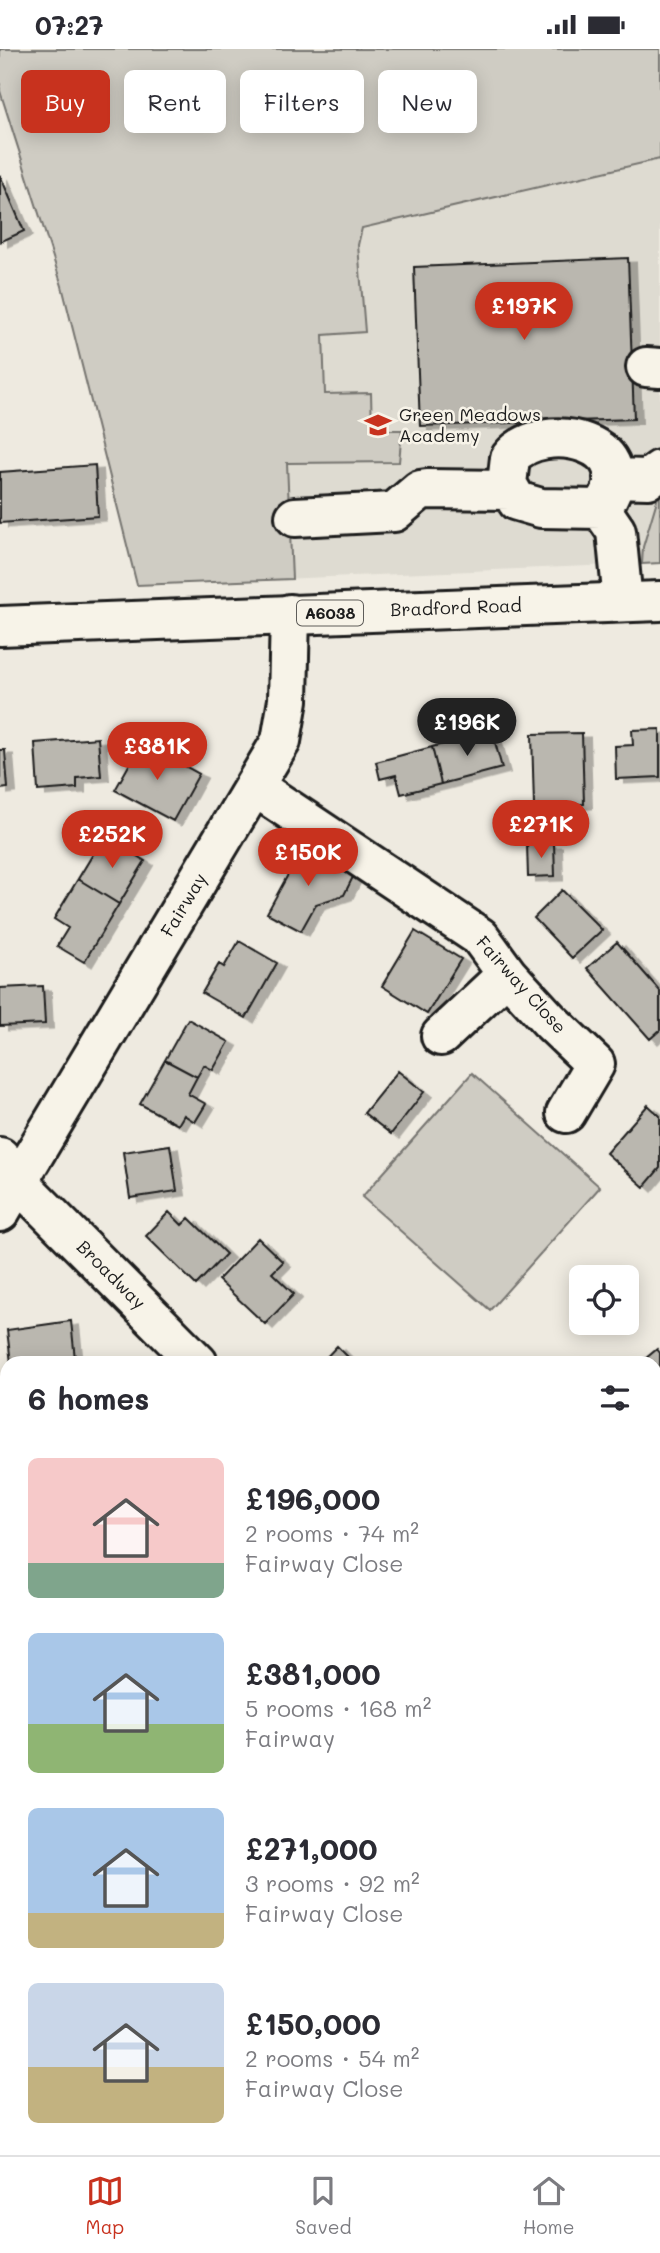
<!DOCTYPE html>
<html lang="en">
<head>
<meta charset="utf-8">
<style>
  :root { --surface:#fff; --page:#f7f7f7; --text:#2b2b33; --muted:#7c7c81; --line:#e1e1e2; --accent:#c8321e }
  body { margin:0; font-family:Mali,sans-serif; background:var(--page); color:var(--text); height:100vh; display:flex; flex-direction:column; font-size:26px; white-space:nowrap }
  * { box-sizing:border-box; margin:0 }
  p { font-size:23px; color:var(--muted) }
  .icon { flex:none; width:38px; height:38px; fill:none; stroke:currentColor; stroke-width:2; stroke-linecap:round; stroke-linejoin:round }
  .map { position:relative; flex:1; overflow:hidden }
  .panel { position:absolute; left:0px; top:1307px; width:662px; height:800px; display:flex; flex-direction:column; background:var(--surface); border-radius:21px 21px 0 0; box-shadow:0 4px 18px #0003 }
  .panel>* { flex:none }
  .hud { position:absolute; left:21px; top:21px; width:620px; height:63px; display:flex; gap:14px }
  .buttons { position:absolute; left:569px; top:1216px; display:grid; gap:14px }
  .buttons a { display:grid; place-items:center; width:70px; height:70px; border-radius:10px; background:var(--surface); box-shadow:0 4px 18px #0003; font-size:35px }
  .price { position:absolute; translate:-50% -60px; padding:0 16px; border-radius:24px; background:var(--accent); color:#fff; font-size:23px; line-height:46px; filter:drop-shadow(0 2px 4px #0008) }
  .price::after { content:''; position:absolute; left:50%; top:42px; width:21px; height:16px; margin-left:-10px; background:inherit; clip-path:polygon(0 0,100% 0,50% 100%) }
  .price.on { background:#222; color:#fff }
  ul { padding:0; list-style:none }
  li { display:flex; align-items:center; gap:21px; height:175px; padding:0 28px }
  li span { display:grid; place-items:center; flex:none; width:196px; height:140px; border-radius:10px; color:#555 }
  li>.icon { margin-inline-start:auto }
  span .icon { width:84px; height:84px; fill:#fffc; stroke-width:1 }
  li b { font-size:30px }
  h2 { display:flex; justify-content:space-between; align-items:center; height:84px; padding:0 28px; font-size:30px }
  .pill { padding:0 24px; border-radius:10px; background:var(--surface); box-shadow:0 4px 18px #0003; font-size:24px; line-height:63px }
  .pill.on { background:var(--accent); color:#fff }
  .status { display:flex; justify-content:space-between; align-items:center; height:49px; padding:0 35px; background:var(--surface); direction:ltr }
  .status svg { height:19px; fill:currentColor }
  .menu { display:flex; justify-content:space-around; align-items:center; height:98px; border-top:2px solid var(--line); background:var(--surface); font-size:19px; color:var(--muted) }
  .menu a { display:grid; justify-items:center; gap:4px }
  .menu .on { color:var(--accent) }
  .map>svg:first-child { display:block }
  .built { fill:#dedbd1 }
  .green { fill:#cfccc3; stroke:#767470; stroke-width:2 }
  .building { fill:#bab7af; stroke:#1c1c1c; stroke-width:2; filter:url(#shadow) }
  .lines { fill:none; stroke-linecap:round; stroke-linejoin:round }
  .minor-casing { stroke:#1c1c1c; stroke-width:44 }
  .major-casing { stroke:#1c1c1c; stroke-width:44 }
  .minor { stroke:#f7f3e8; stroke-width:38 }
  .major { stroke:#f7f3e8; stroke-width:38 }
  .labels { text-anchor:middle; stroke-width:5; stroke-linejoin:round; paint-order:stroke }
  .shield { fill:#f7f3e8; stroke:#5e5c59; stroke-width:2 }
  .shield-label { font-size:16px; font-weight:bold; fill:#1c1c1c }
  .poi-label { font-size:18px; fill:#1c1c1c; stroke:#f7f3e8; text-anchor:start }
  .street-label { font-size:18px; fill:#1c1c1c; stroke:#f7f3e8 }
</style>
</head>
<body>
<div class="status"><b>07:27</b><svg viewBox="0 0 49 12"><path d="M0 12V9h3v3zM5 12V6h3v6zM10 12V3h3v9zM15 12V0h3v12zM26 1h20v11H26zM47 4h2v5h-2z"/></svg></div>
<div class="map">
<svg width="660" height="2106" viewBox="0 0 660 2106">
  <defs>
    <filter id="shadow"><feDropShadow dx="8" dy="4.5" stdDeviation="0" flood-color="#0004"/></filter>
  </defs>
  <rect width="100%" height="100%" fill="#eeeae0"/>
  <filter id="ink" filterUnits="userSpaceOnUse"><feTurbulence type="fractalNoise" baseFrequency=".0143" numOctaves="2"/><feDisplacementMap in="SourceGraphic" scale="14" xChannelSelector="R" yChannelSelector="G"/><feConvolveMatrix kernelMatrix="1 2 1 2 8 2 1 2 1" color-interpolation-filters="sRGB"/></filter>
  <g filter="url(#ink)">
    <path class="built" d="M 0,0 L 660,0 L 660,514 L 137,536 L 62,237 L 0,42 Z"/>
    <path class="green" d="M 0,0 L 660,0 L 660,110 L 362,179 L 358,196 L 365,283 L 323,286 L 325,345 L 371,344 L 372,381 L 402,381 L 399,413 L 287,414 L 292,530 L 137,536 L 62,237 L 0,42 Z
      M 660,441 L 660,514 L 642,515 L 643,498 Z
      M 472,1024 L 600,1138 L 490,1261 L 362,1148 Z"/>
    <path class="building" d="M 0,126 L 24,182 L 0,193 Z
      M 628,209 L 634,370 L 420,377 L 414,218 Z
      M 95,416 L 98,467 L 0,474 L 0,423 Z
      M 660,680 L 660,728 L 616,730 L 615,697 L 633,696 L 632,681 Z
      M 492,682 L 502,719 L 441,735 L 432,698 Z
      M 582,684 L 584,755 L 534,757 L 532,685 Z
      M 98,689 L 101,727 L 77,729 L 77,739 L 38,742 L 35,694 Z
      M 142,693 L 199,725 L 173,772 L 115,741 Z
      M 432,698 L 441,735 L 401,745 L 396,726 L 380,730 L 376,713 Z
      M 0,701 L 5,701 L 8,739 L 0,740 Z
      M 104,787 L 145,812 L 119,855 L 78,830 Z
      M 554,794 L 555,827 L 528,828 L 527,795 Z
      M 303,798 L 354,826 L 344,846 L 316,855 L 301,882 L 267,864 Z
      M 78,830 L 119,855 L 84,913 L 57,897 L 68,879 L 54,870 Z
      M 562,841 L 602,881 L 572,909 L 534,869 Z
      M 415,882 L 461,910 L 427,965 L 382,937 Z
      M 239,892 L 277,914 L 246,969 L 202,944 L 219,915 L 224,918 Z
      M 617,893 L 660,942 L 660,981 L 650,990 L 587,919 Z
      M 43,937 L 45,975 L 0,977 L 0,939 Z
      M 188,970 L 229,993 L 213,1021 L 204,1016 L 197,1028 L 165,1011 Z
      M 165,1011 L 197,1028 L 188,1045 L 206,1055 L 195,1073 L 184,1066 L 178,1076 L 140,1055 Z
      M 398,1022 L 424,1043 L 391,1085 L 364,1064 Z
      M 648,1056 L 660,1067 L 660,1119 L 644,1138 L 606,1104 Z
      M 170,1096 L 177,1142 L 130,1149 L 123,1103 Z
      M 169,1163 L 182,1176 L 189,1169 L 226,1205 L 196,1236 L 146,1187 Z
      M 258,1189 L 283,1213 L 272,1224 L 294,1245 L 265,1275 L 218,1231 Z
      M 71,1272 L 75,1310 L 11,1314 L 7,1281 Z
      M 337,1297 L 354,1314 L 321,1314 Z
      M 657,1300 L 660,1304 L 660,1343 L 654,1336 L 654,1314 L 640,1314 Z
      M 660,1344 L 660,1373 L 654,1366 L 654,1348 Z
      M 0,1374 L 7,1378 L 7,1412 L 0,1424 Z
      M 654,1544 L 660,1552 L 660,1592 L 654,1596 Z
      M 0,1907 L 7,1914 L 7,1938 L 0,1945 Z
      M 659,2071 L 660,2106 L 634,2106 L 632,2100 L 654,2100 L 654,2075 Z
      M 27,2100 L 94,2100 L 88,2106 L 30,2106 Z
      M 322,2100 L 408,2100 L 411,2102 L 407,2106 L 316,2106 Z"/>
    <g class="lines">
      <g class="minor-casing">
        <path id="minor" d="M 646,318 L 660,319
          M 613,429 L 648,430 L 660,421
          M 601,460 C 650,394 542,368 510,409 L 507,435 L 517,452 L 541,459 L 601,460 L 616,482 L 623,553
          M 295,468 L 394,463 L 420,441 L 427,440 L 510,441
          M 255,738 L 480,888 L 507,925 L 550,972 L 595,1015 L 566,1064
          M 441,987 L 507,925
          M 0,1108 L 14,1126 L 22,1130 L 23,1138 L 198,1314
          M 20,1129 L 281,692 L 288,651 L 290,565
          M 0,1163 L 15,1137
          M 654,1455 L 660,1451
          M 654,1763 L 660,1768
          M 654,1949 L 660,1942
          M 0,2024 L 7,2017
          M 542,2106 L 546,2100"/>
      </g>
      <g class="major-casing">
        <path id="major" d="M 0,577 L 660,552"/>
      </g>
      <use href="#minor" class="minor"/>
      <use href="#major" class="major"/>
    </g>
  </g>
  <defs>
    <g id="school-bare" transform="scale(2.1)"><path d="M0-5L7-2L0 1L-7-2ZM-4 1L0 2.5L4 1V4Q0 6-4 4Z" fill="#c8321e" stroke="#f7f3e8" stroke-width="2.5" paint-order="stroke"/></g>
  </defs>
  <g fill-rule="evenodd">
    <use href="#school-bare" x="378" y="376"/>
  </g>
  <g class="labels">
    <rect class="shield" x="297" y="551.5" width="66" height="25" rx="5"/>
    <g class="shield-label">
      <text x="330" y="570">A6038</text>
    </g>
    <g class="poi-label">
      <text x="399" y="372">Green Meadows<tspan x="399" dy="21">Academy</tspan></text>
    </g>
    <g class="street-label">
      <text transform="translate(456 559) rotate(-2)" y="6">Bradford Road</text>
      <text transform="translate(184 856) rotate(-59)" y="6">Fairway</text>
      <text transform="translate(521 936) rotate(48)" y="6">Fairway Close</text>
      <text transform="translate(111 1226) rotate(45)" y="6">Broadway</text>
    </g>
  </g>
</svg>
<div class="buttons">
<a><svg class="icon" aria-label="locate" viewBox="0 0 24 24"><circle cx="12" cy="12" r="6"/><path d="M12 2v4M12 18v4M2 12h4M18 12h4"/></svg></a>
</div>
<b class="price" style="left:524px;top:293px">£197K</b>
<b class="price on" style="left:467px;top:709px">£196K</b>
<b class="price" style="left:157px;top:733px">£381K</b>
<b class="price" style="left:541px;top:811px">£271K</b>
<b class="price" style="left:112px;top:821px">£252K</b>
<b class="price" style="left:308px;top:839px">£150K</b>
<div class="hud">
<a class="pill on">Buy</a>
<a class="pill">Rent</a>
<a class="pill">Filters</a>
<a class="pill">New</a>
</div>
<section class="panel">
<h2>6 homes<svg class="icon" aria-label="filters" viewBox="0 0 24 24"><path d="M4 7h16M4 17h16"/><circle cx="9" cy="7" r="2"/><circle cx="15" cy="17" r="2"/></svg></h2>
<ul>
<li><span style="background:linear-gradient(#f6c9c9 75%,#7fa58c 0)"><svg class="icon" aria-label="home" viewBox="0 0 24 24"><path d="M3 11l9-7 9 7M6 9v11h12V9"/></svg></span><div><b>£196,000</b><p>2 rooms · 74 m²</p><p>Fairway Close</p></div></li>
<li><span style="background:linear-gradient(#a9c7e8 65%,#8fb573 0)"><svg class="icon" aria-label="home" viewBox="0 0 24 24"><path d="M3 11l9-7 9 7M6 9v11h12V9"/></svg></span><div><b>£381,000</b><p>5 rooms · 168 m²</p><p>Fairway</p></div></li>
<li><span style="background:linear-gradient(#a9c7e8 75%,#c2b280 0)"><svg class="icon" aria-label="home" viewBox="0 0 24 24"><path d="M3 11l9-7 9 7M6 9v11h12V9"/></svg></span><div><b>£271,000</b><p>3 rooms · 92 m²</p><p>Fairway Close</p></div></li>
<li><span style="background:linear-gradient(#c9d6e8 60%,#c2b280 0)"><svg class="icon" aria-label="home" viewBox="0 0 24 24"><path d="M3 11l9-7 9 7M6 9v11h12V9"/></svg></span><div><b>£150,000</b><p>2 rooms · 54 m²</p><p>Fairway Close</p></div></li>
</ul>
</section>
</div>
<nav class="menu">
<a class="on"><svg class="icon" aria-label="map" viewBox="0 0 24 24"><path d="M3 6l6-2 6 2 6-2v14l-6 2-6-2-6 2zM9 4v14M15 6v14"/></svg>Map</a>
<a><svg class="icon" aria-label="saved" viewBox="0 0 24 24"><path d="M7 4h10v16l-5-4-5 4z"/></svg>Saved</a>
<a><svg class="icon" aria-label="home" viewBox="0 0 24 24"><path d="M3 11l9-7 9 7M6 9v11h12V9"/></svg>Home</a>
</nav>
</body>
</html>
